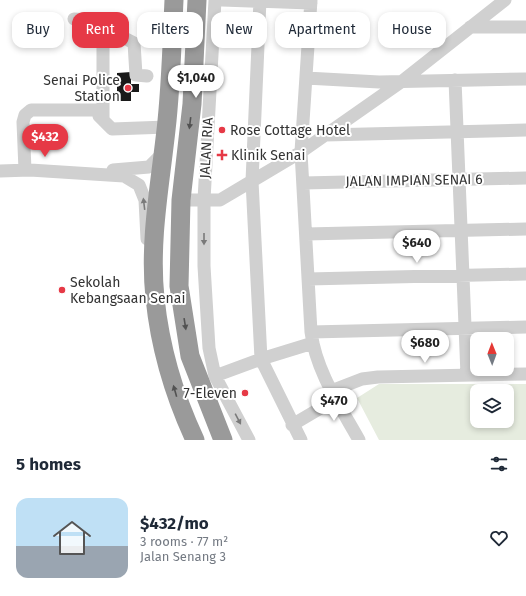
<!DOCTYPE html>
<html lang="en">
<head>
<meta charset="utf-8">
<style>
  :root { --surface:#fff; --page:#f6f6f7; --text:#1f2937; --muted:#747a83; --line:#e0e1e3; --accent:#e63946 }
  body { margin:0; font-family:"Fira Sans",sans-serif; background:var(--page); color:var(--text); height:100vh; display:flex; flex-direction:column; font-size:15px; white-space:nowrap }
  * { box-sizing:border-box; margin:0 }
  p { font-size:13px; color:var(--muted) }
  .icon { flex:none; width:22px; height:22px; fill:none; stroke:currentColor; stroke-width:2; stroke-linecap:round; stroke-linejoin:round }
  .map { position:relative; height:440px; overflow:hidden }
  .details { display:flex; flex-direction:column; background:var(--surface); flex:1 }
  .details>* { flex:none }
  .guide { position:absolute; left:12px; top:12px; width:502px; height:36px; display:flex; gap:8px }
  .needle { width:26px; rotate:359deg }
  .buttons { position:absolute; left:470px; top:332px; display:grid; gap:8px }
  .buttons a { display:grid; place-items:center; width:44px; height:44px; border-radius:8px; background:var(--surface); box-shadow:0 2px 6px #0003; font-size:20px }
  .price { position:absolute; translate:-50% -34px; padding:0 9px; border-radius:14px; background:#fff; color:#222; font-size:13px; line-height:26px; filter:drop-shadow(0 1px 2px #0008) }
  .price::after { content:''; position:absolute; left:50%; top:24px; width:12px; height:9px; margin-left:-6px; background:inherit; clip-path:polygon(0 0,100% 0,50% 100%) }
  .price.current { background:var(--accent); color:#fff }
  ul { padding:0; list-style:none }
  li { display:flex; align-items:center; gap:12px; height:100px; padding:0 16px }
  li+li { border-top:1px solid var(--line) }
  li span { display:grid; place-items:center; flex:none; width:112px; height:80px; border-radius:12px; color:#555 }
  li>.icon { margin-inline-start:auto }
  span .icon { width:48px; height:48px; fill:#fffc; stroke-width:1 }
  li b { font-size:17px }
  h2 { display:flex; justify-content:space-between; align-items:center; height:48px; padding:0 16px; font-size:17px }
  .pill { padding:0 14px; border-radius:12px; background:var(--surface); box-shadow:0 2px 6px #0003; font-size:14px; line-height:36px }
  .pill.current { background:var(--accent); color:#fff }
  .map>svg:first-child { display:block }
  .green { fill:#e6ecdf; fill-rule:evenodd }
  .building { fill:#1a1a1a }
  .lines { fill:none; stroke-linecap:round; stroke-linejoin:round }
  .minor { stroke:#d0d0d0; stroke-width:13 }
  .highway { stroke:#9a9a9a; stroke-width:19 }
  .oneway { fill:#525252 }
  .oneway2 { fill:#7a7a7a }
  .poi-dot { fill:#e63946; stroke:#fff; stroke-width:1.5 }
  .labels { text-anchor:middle; stroke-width:4; stroke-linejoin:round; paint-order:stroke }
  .poi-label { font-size:14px; fill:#333; stroke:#fff; text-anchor:start }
  .street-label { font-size:14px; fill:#333; stroke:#fff }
</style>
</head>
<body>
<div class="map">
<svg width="526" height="440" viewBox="0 0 526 440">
  <rect width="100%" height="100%" fill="#fff"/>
  <path class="green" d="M 379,384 L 526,384 L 526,440 L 379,440 L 357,398 ZM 477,391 L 507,391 L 507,421 L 477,421 Z"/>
  <path class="building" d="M 131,72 L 131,84 L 139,84 L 139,92 L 131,92 L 131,101 L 117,101 L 117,73 Z"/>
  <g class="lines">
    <path class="minor" d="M 215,0 L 204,200 L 204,266 L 209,348 L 215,376 L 249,440
      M 222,0 L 311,3
      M 260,0 L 252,181 L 261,359 L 301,440
      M 311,0 L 301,152 L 311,332 C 316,371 340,406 359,440
      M 74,19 L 89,20 L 134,43 L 136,75 L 147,76
      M 470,27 L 526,27
      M 306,78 L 379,82 L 526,79
      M 455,80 L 467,375
      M 103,120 L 103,41 L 109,29
      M 325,135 L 526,130
      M 25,170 L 23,122 L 25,115 L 31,110 L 98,110 L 99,116 L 112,129 L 167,127
      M 113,170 L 149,167 L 164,152
      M 0,171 L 30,170 L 124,176 L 139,185 L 145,200 L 147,239
      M 303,183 L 526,178
      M 181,200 L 220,200 L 301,152 L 401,82 L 505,0
      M 306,234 L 526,229
      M 308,279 L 526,274
      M 311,332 L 526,327
      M 215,376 L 261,359 L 313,343
      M 331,391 L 362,379 L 378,377 L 526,374
      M 292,425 L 336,399"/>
    <path class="highway" d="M 174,0 C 172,43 171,87 166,130 C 160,185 149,242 155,298 C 160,347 174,395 195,440
      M 197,0 L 192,104 L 181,200 L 179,286 L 190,356 L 223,440"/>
  </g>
  <defs><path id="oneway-solid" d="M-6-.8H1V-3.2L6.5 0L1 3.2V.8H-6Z"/></defs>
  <g class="oneway">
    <use href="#oneway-solid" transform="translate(190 123) rotate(97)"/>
    <use href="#oneway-solid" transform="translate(185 324) rotate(81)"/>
    <use href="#oneway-solid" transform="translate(175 391) rotate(-106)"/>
  </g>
  <g class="oneway2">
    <use href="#oneway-solid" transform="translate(144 204) rotate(-97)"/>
    <use href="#oneway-solid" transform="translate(204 239) rotate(90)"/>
    <use href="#oneway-solid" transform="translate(238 419) rotate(62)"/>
  </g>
  <g class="poi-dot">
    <circle cx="128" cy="88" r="4"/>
    <circle cx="222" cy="130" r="4"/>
    <path d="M220 149h4v4h4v4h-4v4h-4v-4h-4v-4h4z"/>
    <circle cx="62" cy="290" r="4"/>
    <circle cx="245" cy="393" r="4"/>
  </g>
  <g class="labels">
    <g class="poi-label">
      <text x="120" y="85" text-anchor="end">Senai Police<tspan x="120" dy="16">Station</tspan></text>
      <text x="230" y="135">Rose Cottage Hotel</text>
      <text x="231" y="160">Klinik Senai</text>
      <text x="70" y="287">Sekolah<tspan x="70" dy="16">Kebangsaan Senai</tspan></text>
      <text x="237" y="398" text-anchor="end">7-Eleven</text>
    </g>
    <g class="street-label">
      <text transform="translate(206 148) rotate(-87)" y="5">JALAN RIA</text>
      <text transform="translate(414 180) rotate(-1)" y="5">JALAN IMPIAN SENAI 6</text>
    </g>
  </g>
</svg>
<div class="buttons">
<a><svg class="needle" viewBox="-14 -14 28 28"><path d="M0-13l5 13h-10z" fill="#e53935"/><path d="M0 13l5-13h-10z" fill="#747a83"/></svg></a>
<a><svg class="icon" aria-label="layers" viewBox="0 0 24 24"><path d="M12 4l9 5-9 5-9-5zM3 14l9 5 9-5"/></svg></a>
</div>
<b class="price" style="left:196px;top:99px">$1,040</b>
<b class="price current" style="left:45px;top:158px">$432</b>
<b class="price" style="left:417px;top:264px">$640</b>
<b class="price" style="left:425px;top:364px">$680</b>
<b class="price" style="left:334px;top:422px">$470</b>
<div class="guide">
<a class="pill">Buy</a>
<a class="pill current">Rent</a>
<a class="pill">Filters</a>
<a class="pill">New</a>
<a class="pill">Apartment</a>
<a class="pill">House</a>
</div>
</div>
<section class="details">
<h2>5 homes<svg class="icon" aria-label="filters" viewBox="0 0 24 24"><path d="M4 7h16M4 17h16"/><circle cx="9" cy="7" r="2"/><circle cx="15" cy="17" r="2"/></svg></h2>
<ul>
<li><span style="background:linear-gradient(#bfe0f5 60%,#9aa5b1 0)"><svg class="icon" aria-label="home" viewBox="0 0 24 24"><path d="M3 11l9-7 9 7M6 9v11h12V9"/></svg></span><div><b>$432/mo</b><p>3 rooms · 77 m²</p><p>Jalan Senang 3</p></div><svg class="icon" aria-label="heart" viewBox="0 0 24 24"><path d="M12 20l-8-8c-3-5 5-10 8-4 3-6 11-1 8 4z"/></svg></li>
</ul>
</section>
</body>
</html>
